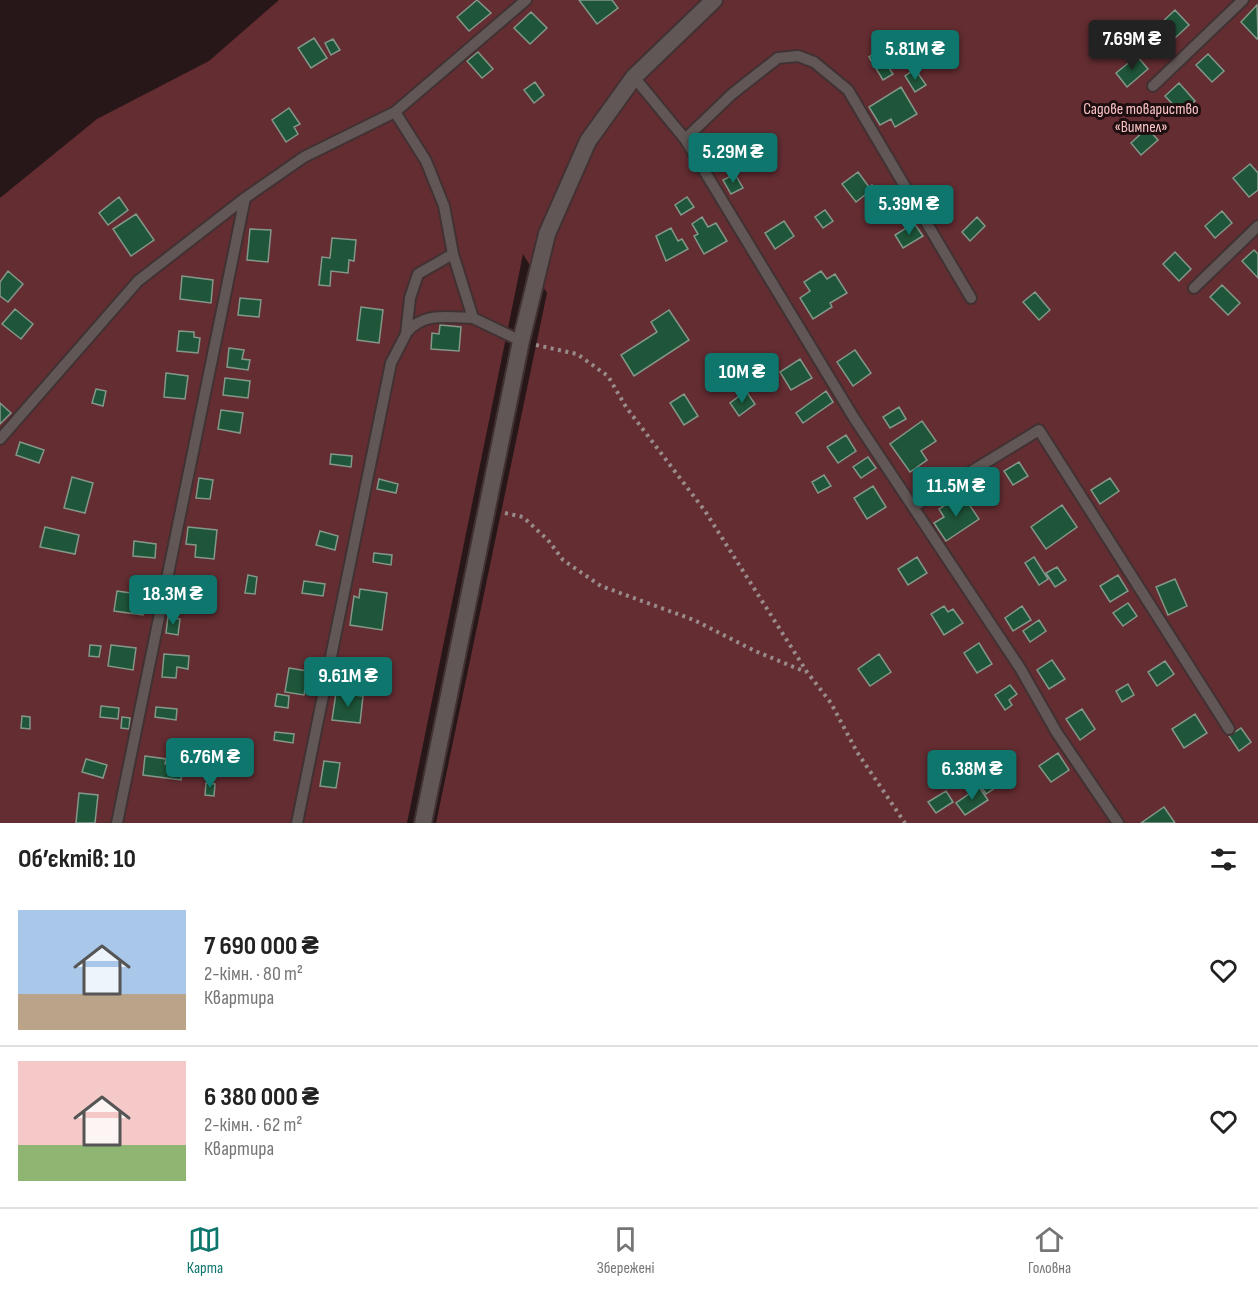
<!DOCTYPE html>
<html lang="uk">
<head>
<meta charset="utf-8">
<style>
  :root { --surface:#fff; --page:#f6f6f6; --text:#222; --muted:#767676; --line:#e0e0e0; --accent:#0f766e }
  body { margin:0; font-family:"Sofia Sans Condensed",sans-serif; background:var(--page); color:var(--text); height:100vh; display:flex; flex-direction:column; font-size:22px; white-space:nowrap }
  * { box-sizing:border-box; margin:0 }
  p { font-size:20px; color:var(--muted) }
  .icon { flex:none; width:33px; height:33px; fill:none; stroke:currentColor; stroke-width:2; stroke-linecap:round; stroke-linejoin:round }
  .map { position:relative; height:823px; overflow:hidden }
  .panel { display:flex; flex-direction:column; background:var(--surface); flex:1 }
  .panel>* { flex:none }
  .price { position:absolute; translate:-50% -51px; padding:0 14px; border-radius:6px; background:var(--accent); color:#fff; font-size:20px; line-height:39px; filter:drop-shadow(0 2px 3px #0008) }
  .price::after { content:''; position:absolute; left:50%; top:36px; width:18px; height:14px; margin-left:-9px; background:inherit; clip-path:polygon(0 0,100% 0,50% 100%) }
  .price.selected { background:#222; color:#fff }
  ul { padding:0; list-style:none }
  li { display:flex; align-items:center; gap:18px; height:150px; padding:0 18px }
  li+li { border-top:2px solid var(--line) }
  li span { display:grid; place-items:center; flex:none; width:168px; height:120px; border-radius:0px; color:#555 }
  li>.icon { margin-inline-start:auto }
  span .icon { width:72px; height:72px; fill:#fffc; stroke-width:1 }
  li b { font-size:26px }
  h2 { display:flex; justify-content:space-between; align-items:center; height:72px; padding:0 18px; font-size:26px }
  .tabs { display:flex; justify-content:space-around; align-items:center; height:84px; border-top:2px solid var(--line); background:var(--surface); font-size:16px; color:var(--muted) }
  .tabs a { display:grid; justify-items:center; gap:3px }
  .tabs .selected { color:var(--accent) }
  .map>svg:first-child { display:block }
  .green { fill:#642d32 }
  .building { fill:#1f5639; stroke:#83978a; stroke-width:1.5 }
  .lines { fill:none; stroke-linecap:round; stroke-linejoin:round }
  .service-casing { stroke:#423132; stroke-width:14 }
  .tertiary-casing { stroke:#423132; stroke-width:20 }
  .path { stroke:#9a8b8b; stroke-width:4; stroke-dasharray:3 4.5; stroke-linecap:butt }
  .service { stroke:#615757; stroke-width:10 }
  .tertiary { stroke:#615757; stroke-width:16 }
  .labels { text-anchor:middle; stroke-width:6; stroke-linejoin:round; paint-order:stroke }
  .park-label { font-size:16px; fill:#fac4c6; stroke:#1e0e0f }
</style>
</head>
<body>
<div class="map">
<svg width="1258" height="823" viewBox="0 0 1258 823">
  <rect width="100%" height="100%" fill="#281718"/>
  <path class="green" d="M 279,0 L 1258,0 L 1258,823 L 436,823 L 547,293 L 523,254 L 407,823 L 0,823 L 0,198 L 97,119 L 209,61 Z"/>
  <path class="building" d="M 477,0 L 491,13 L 469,31 L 457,17 Z
    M 579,0 L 612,0 L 618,8 L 597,24 Z
    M 1257,5 L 1258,37 L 1257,39 L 1241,22 Z
    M 1175,10 L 1189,25 L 1175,38 L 1161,23 Z
    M 531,12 L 547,28 L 530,44 L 514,28 Z
    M 314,38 L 327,58 L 311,68 L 298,48 Z
    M 333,39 L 340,50 L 331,55 L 325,43 Z
    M 944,41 L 953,59 L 938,67 L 928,50 Z
    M 878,51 L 893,74 L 883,80 L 869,57 Z
    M 478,52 L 493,69 L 482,78 L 467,61 Z
    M 1208,54 L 1224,71 L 1212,82 L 1196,65 Z
    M 1137,56 L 1148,69 L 1127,87 L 1116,73 Z
    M 915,69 L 926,85 L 915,92 L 905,76 Z
    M 535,82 L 544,95 L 534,103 L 524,90 Z
    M 1179,83 L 1195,101 L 1181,113 L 1165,96 Z
    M 901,87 L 917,114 L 895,127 L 891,119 L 880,125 L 869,107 Z
    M 289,108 L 300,124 L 294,127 L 298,134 L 286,142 L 272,120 Z
    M 1147,128 L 1158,140 L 1141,155 L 1131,143 Z
    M 1250,164 L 1258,173 L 1258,190 L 1249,197 L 1233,178 Z
    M 858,172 L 869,187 L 872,185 L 878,193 L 874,196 L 870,191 L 856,202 L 842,184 Z
    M 735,174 L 743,188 L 731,194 L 723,180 Z
    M 119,197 L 128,210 L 108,225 L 99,213 Z
    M 687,197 L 694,207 L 681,215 L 675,205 Z
    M 825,210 L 833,221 L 823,228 L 815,217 Z
    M 1222,211 L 1232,223 L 1215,238 L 1205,226 Z
    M 136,214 L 154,240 L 131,256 L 113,229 Z
    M 702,217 L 708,227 L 716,223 L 727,241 L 704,254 L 694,236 L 698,234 L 692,224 Z
    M 977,217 L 985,226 L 970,241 L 962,232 Z
    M 784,221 L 794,236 L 775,249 L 765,233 Z
    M 914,223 L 923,236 L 903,248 L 895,235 Z
    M 671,228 L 678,241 L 682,239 L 688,249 L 666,261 L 656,236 Z
    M 250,229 L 271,230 L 268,262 L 247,260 Z
    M 332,238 L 356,240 L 354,261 L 349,260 L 348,273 L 331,271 L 330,286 L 319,285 L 322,257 L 330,258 Z
    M 1254,250 L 1258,254 L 1258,278 L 1242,261 Z
    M 1175,252 L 1191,269 L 1179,281 L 1163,264 Z
    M 8,271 L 23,284 L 8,302 L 0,296 L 0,282 Z
    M 821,271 L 827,279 L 835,274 L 847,293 L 830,303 L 832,307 L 813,319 L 800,298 L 810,291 L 804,282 Z
    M 182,276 L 213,280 L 211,303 L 180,299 Z
    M 1222,285 L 1240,303 L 1228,315 L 1210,297 Z
    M 1035,292 L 1050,310 L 1039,320 L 1023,302 Z
    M 240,298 L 261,300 L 259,317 L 238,315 Z
    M 361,307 L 383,310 L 379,343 L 357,340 Z
    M 15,309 L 33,324 L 21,339 L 2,324 Z
    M 669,310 L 689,340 L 634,376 L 621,355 L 657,332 L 651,322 Z
    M 440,325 L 461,327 L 459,351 L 431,349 L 432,333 L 439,334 Z
    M 179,331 L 194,332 L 194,337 L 200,338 L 198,353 L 177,351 Z
    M 229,348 L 244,350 L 242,359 L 250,360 L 248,370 L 227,367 Z
    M 855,350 L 871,373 L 853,386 L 837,362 Z
    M 800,359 L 812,378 L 791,390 L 780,372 Z
    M 166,373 L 188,376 L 185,399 L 164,397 Z
    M 225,378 L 250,381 L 248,398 L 223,395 Z
    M 96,389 L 106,391 L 103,406 L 92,403 Z
    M 746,391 L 755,404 L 739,416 L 730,403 Z
    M 826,391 L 833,402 L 803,423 L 796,413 Z
    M 684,394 L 698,416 L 684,425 L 670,403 Z
    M 0,403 L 11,413 L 0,424 Z
    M 899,407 L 906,419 L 890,428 L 883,417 Z
    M 221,410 L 243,413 L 240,433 L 218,429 Z
    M 922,421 L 936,441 L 921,451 L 927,460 L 910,472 L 890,444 Z
    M 846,435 L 856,451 L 838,463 L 827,447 Z
    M 20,442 L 44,450 L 39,463 L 16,455 Z
    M 331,454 L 352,456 L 351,467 L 330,464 Z
    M 868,457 L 876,468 L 861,478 L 853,467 Z
    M 1019,462 L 1028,476 L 1013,485 L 1004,471 Z
    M 824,475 L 831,486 L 818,493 L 812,482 Z
    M 72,477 L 93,483 L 85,513 L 64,508 Z
    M 199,478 L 213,480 L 210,499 L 196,498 Z
    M 983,478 L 994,493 L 983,500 L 973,484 Z
    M 1110,478 L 1119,491 L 1100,504 L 1091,490 Z
    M 379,479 L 398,484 L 396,493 L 377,489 Z
    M 873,486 L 886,507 L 867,519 L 854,498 Z
    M 962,494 L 979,519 L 946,541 L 934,523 L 944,517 L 939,509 Z
    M 1062,505 L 1077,527 L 1046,549 L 1031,527 Z
    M 45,527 L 79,535 L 75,554 L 40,547 Z
    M 188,527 L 217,530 L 214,559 L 195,557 L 196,545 L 186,544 Z
    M 320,531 L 338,536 L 335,550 L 316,545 Z
    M 134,541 L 156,544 L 155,558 L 133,556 Z
    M 374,553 L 392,555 L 391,565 L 373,562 Z
    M 917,557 L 927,573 L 908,585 L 898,569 Z
    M 1034,557 L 1048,579 L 1039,585 L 1025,563 Z
    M 1057,567 L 1066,580 L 1055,587 L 1046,573 Z
    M 248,575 L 257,577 L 255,594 L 245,593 Z
    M 1118,575 L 1128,591 L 1110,602 L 1100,586 Z
    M 1175,579 L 1187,606 L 1168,615 L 1156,587 Z
    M 304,581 L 325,584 L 323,596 L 302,593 Z
    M 186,582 L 207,585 L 204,601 L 183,598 Z
    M 360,589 L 387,593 L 382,630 L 350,625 L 354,596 L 359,598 Z
    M 117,591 L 145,595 L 143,615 L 114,611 Z
    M 1128,603 L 1137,616 L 1123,626 L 1113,613 Z
    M 944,606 L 948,612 L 953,609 L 963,623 L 944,635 L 931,614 Z
    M 1022,606 L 1031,620 L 1013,631 L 1005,618 Z
    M 168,617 L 180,619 L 178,635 L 166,633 Z
    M 1039,620 L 1046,631 L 1030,642 L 1023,631 Z
    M 979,643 L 992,664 L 977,673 L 964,653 Z
    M 90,645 L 101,646 L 99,657 L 89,656 Z
    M 111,645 L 136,648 L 133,670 L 108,666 Z
    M 164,654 L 189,656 L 188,669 L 177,667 L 176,678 L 162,677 Z
    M 879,654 L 891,672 L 870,686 L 858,669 Z
    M 1052,660 L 1065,679 L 1049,689 L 1037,670 Z
    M 1165,661 L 1174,674 L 1157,686 L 1148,672 Z
    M 289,668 L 308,671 L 304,695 L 285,692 Z
    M 1128,684 L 1134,695 L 1122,702 L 1116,691 Z
    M 1010,685 L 1017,694 L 1009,700 L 1012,705 L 1005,710 L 995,695 Z
    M 336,693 L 363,696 L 360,723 L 332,720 Z
    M 277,694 L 289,696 L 288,708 L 275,706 Z
    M 101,706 L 119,708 L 118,719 L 100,717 Z
    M 156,707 L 177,709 L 176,720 L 155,717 Z
    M 1082,709 L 1095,729 L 1080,740 L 1066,719 Z
    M 1195,714 L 1207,733 L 1184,748 L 1172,729 Z
    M 22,716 L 30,717 L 30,729 L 21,728 Z
    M 122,717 L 130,718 L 129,729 L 121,728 Z
    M 1241,728 L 1251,742 L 1239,751 L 1229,736 Z
    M 275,732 L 294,734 L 293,743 L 274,740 Z
    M 1058,753 L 1069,770 L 1051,782 L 1039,766 Z
    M 145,756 L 166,759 L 165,764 L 182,767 L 181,780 L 143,775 Z
    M 954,758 L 961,769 L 942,781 L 935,770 Z
    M 86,759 L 107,765 L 103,778 L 82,772 Z
    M 324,761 L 340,763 L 336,788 L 320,786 Z
    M 989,764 L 1002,783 L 986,794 L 973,774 Z
    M 206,783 L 215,784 L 214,796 L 205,795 Z
    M 979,787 L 988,800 L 965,815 L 956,803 Z
    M 946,791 L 953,802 L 936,813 L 928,802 Z
    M 79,793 L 98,795 L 95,823 L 76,823 Z
    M 1164,807 L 1175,823 L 1141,823 Z"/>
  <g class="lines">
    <g class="service-casing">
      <path id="service" d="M 634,77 L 685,139 L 854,418 L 1020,668 L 1057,733 L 1118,823
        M 1153,86 L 1243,0
        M 395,112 L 426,161 L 444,206 L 453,254 L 473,318 L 521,341
        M 685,139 L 732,94 L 778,58 L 798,56 L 814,62 L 848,90 L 971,298
        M 1194,288 L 1258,226
        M 406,333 C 423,312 448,317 473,318
        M 0,439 L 138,281 L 245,198 L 304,157 L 395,112 L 526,0
        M 913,507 L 1039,430 L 1229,729
        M 117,823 L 245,198
        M 297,823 L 391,363 L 406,334 L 410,298 L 418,274 L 453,254"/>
    </g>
    <g class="tertiary-casing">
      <path id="tertiary" d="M 423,823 L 521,341 L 547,234 L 588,141 L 634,77 L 714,0"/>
    </g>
    <path class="path" d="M 536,345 L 577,354 L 608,376 L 626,407 L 705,511 L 807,672 L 831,703 L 857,752 L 905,823
      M 505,513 L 523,517 L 548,540 L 563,560 L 601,586 L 694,620 L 755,651 L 806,672"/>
    <use href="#service" class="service"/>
    <use href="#tertiary" class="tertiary"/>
  </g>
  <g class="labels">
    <g class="park-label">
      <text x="1141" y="114">Садове товариство<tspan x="1141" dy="18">«Вимпел»</tspan></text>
    </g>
  </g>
</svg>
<b class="price selected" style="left:1132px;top:71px">7.69M ₴</b>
<b class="price" style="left:915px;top:81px">5.81M ₴</b>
<b class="price" style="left:733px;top:184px">5.29M ₴</b>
<b class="price" style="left:909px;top:236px">5.39M ₴</b>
<b class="price" style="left:742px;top:404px">10M ₴</b>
<b class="price" style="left:956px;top:518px">11.5M ₴</b>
<b class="price" style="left:173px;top:626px">18.3M ₴</b>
<b class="price" style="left:348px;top:708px">9.61M ₴</b>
<b class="price" style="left:210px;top:789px">6.76M ₴</b>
<b class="price" style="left:972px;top:801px">6.38M ₴</b>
</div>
<section class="panel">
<h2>Об’єктів: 10<svg class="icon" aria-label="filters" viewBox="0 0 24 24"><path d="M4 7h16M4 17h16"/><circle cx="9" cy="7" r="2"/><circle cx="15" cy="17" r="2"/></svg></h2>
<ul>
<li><span style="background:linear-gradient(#a9c7e8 70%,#b9a48a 0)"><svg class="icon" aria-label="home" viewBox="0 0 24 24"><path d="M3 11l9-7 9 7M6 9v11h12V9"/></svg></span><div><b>7 690 000 ₴</b><p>2-кімн. · 80 m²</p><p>Квартира</p></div><svg class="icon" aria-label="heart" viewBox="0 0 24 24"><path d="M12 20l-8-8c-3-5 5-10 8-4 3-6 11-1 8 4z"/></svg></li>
<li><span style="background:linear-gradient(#f6c9c9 70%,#8fb573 0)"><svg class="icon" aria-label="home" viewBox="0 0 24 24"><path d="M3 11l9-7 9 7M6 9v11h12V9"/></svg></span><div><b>6 380 000 ₴</b><p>2-кімн. · 62 m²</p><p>Квартира</p></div><svg class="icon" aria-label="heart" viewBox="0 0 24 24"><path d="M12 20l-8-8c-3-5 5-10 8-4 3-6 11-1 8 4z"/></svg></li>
</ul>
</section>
<nav class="tabs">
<a class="selected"><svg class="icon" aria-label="map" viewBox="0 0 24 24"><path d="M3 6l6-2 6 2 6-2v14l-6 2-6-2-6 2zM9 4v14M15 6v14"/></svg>Карта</a>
<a><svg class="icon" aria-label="saved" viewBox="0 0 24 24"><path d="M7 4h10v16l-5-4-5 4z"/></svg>Збережені</a>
<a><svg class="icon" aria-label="home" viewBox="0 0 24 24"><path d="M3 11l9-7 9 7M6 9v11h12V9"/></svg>Головна</a>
</nav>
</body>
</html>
